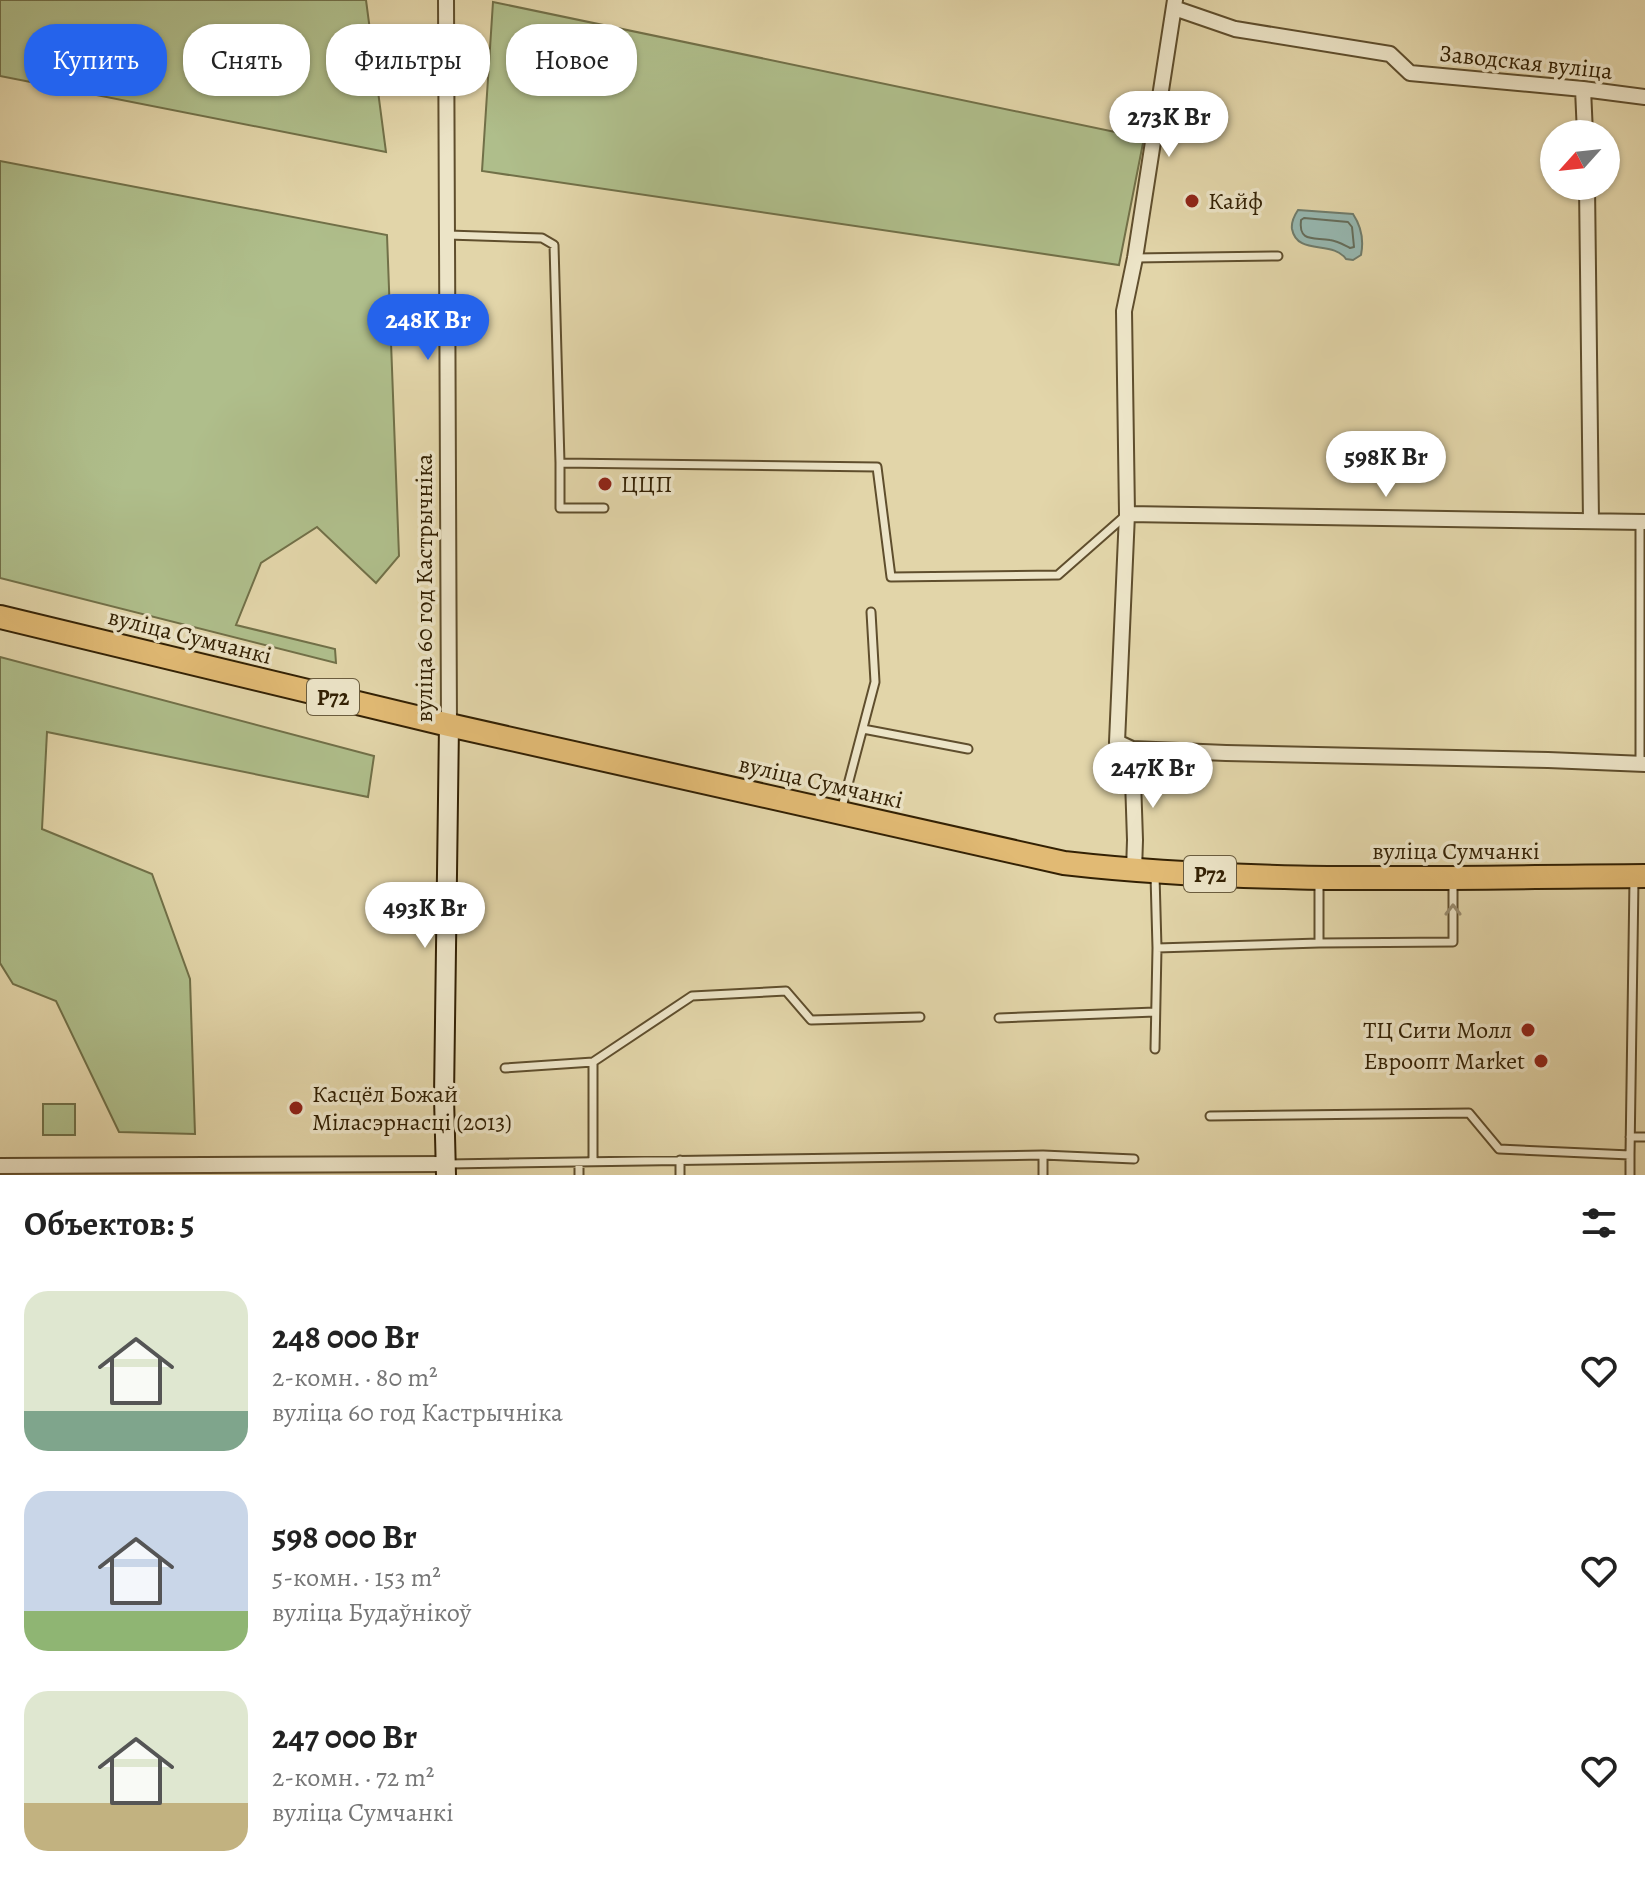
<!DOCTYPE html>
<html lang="ru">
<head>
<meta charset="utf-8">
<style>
  :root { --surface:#fff; --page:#f2f2f2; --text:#222; --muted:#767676; --accent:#2563eb }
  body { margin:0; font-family:Alegreya,serif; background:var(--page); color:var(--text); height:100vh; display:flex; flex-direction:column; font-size:30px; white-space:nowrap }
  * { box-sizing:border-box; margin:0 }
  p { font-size:26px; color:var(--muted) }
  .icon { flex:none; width:44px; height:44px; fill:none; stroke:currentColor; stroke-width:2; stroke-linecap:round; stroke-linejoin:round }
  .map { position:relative; height:1175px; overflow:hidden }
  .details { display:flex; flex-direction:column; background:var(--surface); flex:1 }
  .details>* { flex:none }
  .top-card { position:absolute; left:24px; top:24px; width:800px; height:72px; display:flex; gap:16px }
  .needle { width:52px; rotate:243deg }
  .tools { position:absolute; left:1540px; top:120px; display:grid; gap:16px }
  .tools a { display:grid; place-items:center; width:80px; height:80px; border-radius:50%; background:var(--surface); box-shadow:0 2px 6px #0004; font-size:40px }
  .price { position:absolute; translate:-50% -68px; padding:0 18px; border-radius:28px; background:#fff; color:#222; font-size:26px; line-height:52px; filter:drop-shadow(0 2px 4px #0008) }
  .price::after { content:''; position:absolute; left:50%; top:48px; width:24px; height:18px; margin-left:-12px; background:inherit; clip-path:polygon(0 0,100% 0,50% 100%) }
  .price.current { background:var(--accent); color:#fff }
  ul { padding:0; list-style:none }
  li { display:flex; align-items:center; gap:24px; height:200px; padding:0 24px }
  li span { display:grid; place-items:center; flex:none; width:224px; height:160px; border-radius:24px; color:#555 }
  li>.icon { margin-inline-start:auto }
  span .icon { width:96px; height:96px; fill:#fffc; stroke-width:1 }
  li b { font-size:34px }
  h2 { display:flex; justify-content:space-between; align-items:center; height:96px; padding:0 24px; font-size:34px }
  .pill { padding:0 28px; border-radius:32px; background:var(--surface); box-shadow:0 2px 6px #0004; font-size:28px; line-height:72px }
  .pill.current { background:var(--accent); color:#fff }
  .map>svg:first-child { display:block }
  .green { fill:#afbe8b; stroke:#717048; stroke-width:2 }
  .water { fill:#96b7b0; stroke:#6e7b6b; stroke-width:2 }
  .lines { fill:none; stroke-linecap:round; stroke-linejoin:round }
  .shore { stroke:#646c5a; stroke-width:2 }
  .lane-casing { stroke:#5f4e2d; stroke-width:11 }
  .street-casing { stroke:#5f4e2d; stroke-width:18 }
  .secondary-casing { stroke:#332104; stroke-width:22 }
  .primary-casing { stroke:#332104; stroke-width:26 }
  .lane { stroke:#ece4c7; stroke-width:7 }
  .street { stroke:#ece4c7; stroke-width:14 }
  .secondary { stroke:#ece4c7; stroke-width:18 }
  .primary { stroke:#e1ba74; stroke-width:22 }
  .oneway { stroke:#998c6f }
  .poi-dot { fill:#8f2418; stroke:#ece4c7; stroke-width:3 }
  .labels { text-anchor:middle; stroke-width:7; stroke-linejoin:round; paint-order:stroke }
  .shield { fill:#ece4c7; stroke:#6a5c3e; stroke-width:2 }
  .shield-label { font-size:22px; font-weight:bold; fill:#332104 }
  .street-label { font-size:24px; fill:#332104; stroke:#ece4c7 }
  .poi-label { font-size:24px; fill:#332104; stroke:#ece4c7; text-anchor:start }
</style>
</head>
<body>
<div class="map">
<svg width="1645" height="1175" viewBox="0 0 1645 1175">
  <rect width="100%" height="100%" fill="#e2d5a9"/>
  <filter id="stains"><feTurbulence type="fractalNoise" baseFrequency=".0025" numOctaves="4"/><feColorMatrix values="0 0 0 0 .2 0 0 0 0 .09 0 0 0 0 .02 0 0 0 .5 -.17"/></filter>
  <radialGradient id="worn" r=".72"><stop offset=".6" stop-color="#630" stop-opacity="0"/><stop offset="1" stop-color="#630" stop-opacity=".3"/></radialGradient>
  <path class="green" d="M 0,0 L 366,0 L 386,152 L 0,76 Z
    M 493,2 L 1144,138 L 1119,265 L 482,171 Z
    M 0,161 L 387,235 L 399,556 L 376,583 L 317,527 L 261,563 L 236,625 L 335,649 L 336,663 L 0,578 Z
    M 0,657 L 374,756 L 368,797 L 47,732 L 42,829 L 152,874 L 190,979 L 195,1134 L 119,1132 L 56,1001 L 13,984 L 0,963 Z
    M 43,1104 L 75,1104 L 75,1135 L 43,1135 Z"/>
  <path class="water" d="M 1298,210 L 1353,214 C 1361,226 1364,240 1361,255 L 1353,260 L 1346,259 C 1333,240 1297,256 1292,229 C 1291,222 1294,216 1298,210 Z"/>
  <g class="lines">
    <path class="shore" d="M 1304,218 L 1348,222 L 1352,227 L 1354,247 L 1350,248 C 1344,245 1338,241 1330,240 C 1315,237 1298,243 1301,220 Z"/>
    <g class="lane-casing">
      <path id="lane" d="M 448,235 L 542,238 L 554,245 L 560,463 L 877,467 L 891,577 L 1058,575 L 1125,516
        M 1135,258 L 1278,256
        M 560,463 L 560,508 L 604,508
        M 863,729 L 968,749
        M 1640,764 L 1640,522
        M 841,811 L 875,682 L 871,612
        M 1319,943 L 1319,879
        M 1157,948 L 1319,943 L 1453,942 L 1453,881
        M 999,1018 L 1155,1012
        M 1155,1049 L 1157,948 L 1155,875
        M 505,1068 L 593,1062
        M 1210,1116 L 1469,1113 L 1499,1149 L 1630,1155 L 1634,879
        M 1630,1137 L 1645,1137
        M 680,1160 L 680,1175
        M 593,1161 L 593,1062 L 692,996 L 786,991 L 811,1020 L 920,1017
        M 448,1164 L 1043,1155 L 1134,1159
        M 579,1175 L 579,1162
        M 1043,1175 L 1043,1155
        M 1630,1175 L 1630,1155"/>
    </g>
    <g class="street-casing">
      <path id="street" d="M 446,0 L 449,725
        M 1175,0 L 1135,258 L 1124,311 L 1127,514 L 1117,742 L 1132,749 L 1226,753 L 1548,760 L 1645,764
        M 1174,8 L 1235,29 L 1390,54 L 1410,73 L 1583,89 L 1645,97
        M 1583,89 L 1585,134
        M 1587,186 L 1591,521
        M 1127,514 L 1645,522
        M 1132,749 L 1135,840 L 1134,871
        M 0,1166 L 446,1164"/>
    </g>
    <g class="secondary-casing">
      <path id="secondary" d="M 446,1175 L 444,1097 L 449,725"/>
    </g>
    <g class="primary-casing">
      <path id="primary" d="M 0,617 L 449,725 L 1064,863 C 1256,885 1452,877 1645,876"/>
    </g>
    <use href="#lane" class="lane"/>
    <use href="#street" class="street"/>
    <use href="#secondary" class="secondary"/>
    <use href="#primary" class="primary"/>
  </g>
  <defs><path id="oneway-chevron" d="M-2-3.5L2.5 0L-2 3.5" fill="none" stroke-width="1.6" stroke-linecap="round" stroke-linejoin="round" transform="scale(2)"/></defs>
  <use class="oneway" href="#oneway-chevron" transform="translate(1453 910) rotate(-90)"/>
  <g class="poi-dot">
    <circle cx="1192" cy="201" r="8"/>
    <circle cx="605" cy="484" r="8"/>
    <circle cx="1528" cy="1030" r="8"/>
    <circle cx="1541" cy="1061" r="8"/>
    <circle cx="296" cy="1108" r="8"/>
  </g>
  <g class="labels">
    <g class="shield">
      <rect x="307" y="679" width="52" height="36" rx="6"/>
      <rect x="1184" y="856" width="52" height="36" rx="6"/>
    </g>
    <g class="shield-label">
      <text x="333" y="705">Р72</text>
      <text x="1210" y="882">Р72</text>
    </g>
    <g class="street-label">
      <text transform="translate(1526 62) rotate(6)" y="8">Заводская вуліца</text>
      <text transform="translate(424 588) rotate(-90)" y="8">вуліца 60 год Кастрычніка</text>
      <text transform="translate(190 636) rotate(14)" y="8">вуліца Сумчанкі</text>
      <text transform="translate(821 782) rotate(13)" y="8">вуліца Сумчанкі</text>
      <text x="1456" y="859">вуліца Сумчанкі</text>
    </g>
    <g class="poi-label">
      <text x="1208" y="209">Кайф</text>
      <text x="621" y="492">ЦЦП</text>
      <text x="1512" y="1038" text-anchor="end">ТЦ Сити Молл</text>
      <text x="1525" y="1069" text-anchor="end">Евроопт Market</text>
      <text x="312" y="1102">Касцёл Божай<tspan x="312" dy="28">Міласэрнасці (2013)</tspan></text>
    </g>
  </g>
  <rect width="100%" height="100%" filter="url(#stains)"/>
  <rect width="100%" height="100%" fill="url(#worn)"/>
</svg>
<div class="tools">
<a><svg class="needle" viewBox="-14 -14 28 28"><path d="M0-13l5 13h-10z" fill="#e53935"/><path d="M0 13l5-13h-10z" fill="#767676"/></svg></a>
</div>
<b class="price" style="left:1169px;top:159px">273K Br</b>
<b class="price current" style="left:428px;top:362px">248K Br</b>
<b class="price" style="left:1386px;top:499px">598K Br</b>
<b class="price" style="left:1153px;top:810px">247K Br</b>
<b class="price" style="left:425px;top:950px">493K Br</b>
<div class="top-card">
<a class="pill current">Купить</a>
<a class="pill">Снять</a>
<a class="pill">Фильтры</a>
<a class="pill">Новое</a>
</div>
</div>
<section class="details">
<h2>Объектов: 5<svg class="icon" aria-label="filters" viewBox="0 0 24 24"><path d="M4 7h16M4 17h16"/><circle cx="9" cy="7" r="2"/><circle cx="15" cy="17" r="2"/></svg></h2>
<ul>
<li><span style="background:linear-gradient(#dfe7d0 75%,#7fa58c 0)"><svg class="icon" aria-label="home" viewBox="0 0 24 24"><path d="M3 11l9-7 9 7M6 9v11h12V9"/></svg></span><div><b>248 000 Br</b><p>2-комн. · 80 m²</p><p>вуліца 60 год Кастрычніка</p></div><svg class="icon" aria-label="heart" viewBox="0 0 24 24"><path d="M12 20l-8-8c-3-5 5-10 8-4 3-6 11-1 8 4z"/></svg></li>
<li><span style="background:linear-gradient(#c9d6e8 75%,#8fb573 0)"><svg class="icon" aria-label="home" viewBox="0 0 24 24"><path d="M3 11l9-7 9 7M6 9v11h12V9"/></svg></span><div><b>598 000 Br</b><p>5-комн. · 153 m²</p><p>вуліца Будаўнікоў</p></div><svg class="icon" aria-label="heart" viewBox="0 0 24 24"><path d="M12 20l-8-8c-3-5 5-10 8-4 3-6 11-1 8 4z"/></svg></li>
<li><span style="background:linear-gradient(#dfe7d0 70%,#c2b280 0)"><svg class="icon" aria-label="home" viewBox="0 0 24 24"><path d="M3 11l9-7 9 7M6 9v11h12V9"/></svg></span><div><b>247 000 Br</b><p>2-комн. · 72 m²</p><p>вуліца Сумчанкі</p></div><svg class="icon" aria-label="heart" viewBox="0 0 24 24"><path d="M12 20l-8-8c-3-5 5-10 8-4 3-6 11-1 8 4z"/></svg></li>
</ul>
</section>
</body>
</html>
